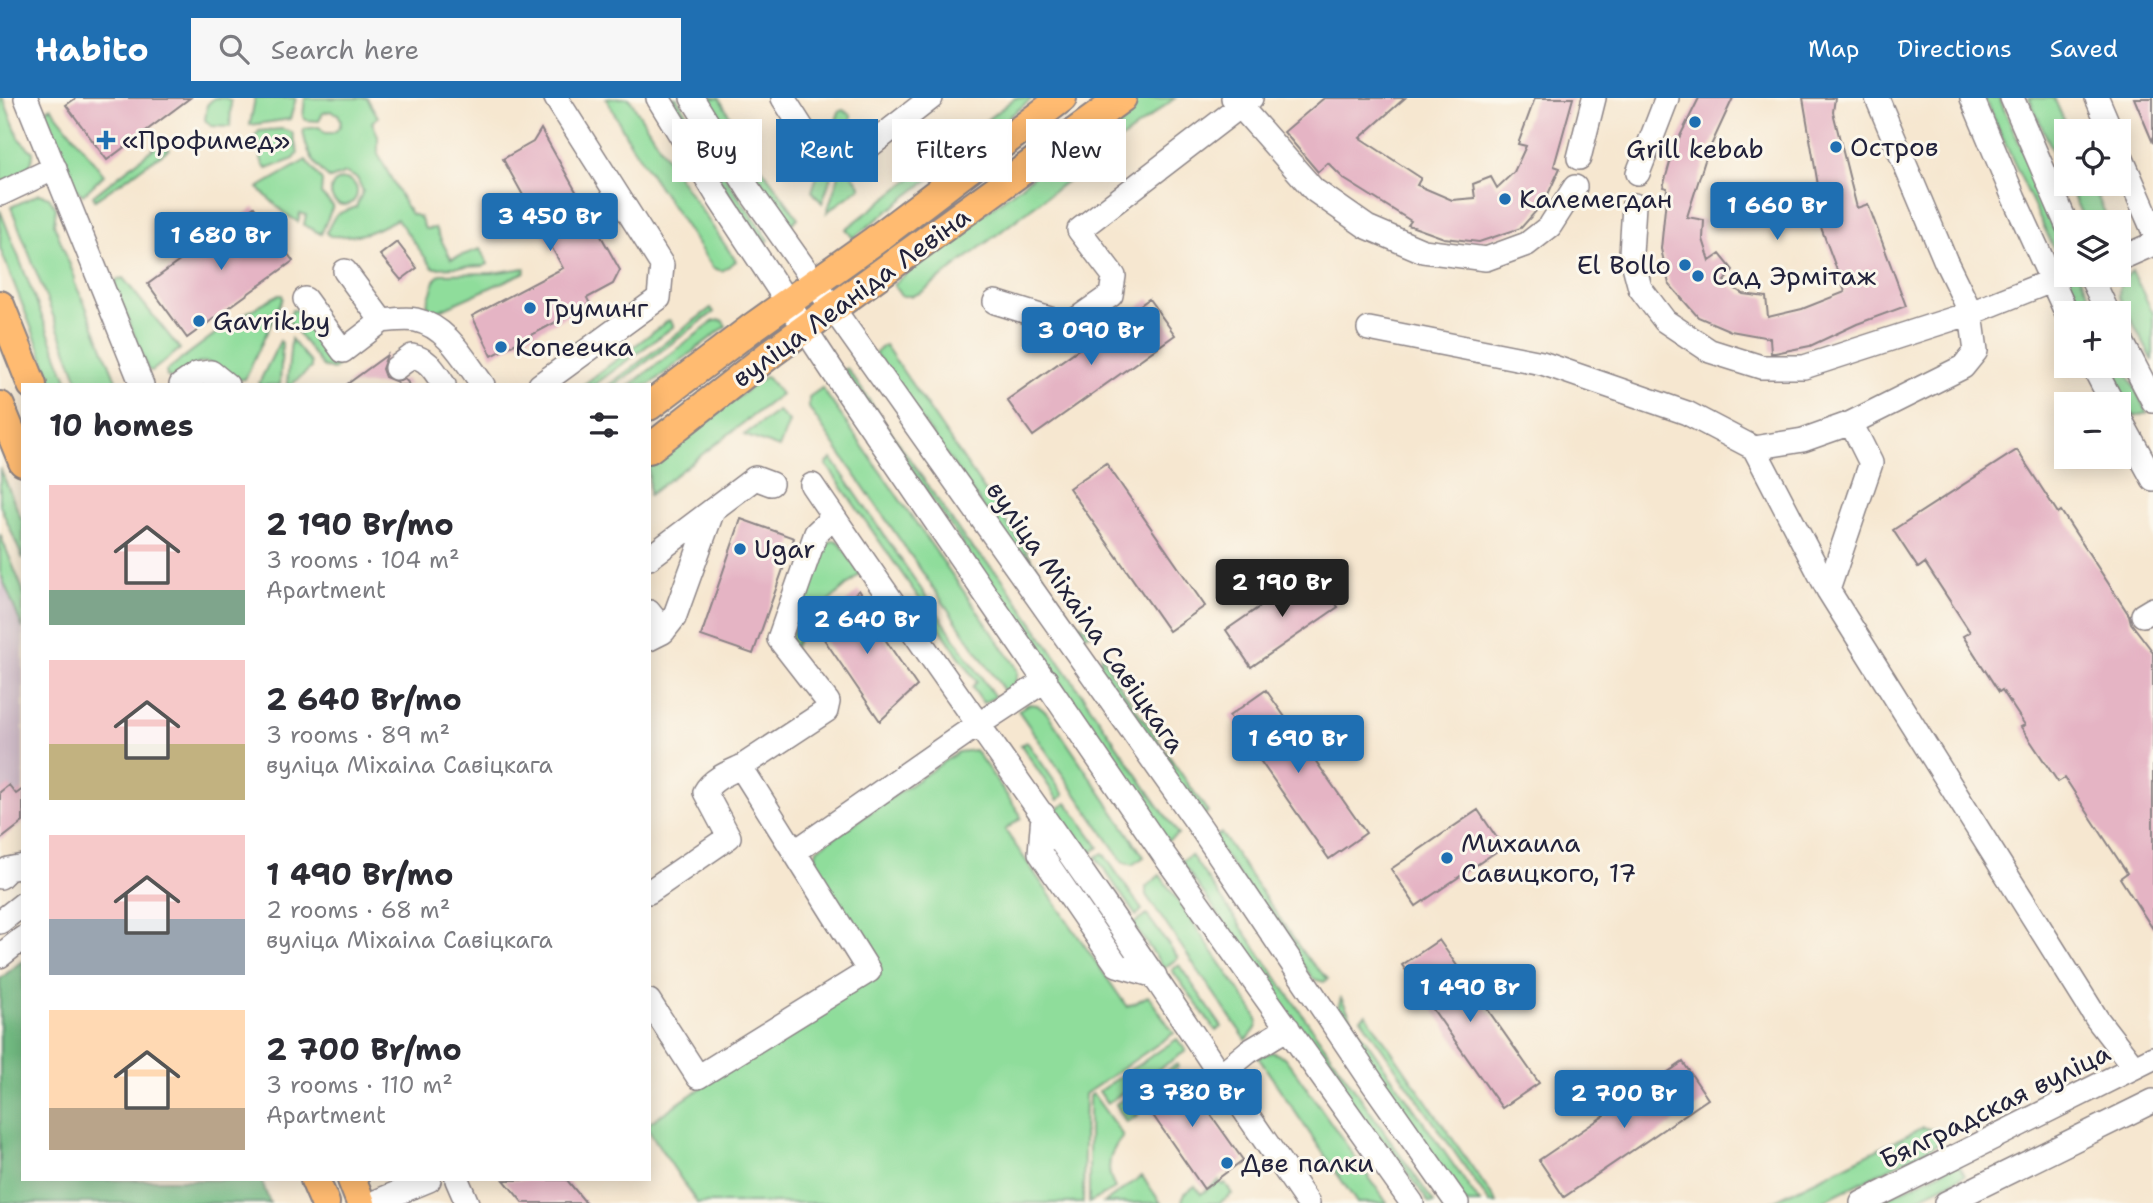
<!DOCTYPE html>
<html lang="en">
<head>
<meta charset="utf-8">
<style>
  :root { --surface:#fff; --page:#f7f7f7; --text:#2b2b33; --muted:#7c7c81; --accent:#1f6fb2 }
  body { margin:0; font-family:"Shantell Sans",sans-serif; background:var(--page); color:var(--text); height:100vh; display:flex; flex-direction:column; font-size:26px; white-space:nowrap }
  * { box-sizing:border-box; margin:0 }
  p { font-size:23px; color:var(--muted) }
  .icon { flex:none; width:38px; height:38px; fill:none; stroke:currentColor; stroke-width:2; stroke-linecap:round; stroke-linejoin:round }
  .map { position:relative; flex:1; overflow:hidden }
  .details { position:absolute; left:21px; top:285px; width:630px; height:798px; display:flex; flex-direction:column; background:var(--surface); border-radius:0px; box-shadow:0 4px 18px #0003 }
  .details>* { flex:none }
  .banner { position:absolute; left:672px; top:21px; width:665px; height:63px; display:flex; gap:14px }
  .buttons { position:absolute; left:2054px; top:21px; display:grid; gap:14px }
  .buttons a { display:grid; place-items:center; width:77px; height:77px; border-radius:0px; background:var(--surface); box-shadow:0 4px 18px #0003; font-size:35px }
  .price { position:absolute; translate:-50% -60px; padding:0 16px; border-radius:7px; background:var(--accent); color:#fff; font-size:23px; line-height:46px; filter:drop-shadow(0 2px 4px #0008) }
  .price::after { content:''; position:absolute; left:50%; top:42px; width:21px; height:16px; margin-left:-10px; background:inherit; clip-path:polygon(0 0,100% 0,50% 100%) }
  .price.current { background:#222; color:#fff }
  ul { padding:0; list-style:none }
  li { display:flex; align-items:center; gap:21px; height:175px; padding:0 28px }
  li span { display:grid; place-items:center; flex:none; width:196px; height:140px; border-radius:0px; color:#555 }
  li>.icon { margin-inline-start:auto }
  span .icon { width:84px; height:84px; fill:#fffc; stroke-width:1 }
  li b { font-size:30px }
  h2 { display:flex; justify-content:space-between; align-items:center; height:84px; padding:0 28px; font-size:30px }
  .chip { padding:0 24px; border-radius:0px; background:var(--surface); box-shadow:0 4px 18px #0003; font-size:24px; line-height:63px }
  .chip.current { background:var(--accent); color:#fff }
  header { display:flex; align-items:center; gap:42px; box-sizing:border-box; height:98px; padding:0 35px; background:var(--accent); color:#fff }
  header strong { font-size:33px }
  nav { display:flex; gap:38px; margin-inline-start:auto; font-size:24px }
  .search { width:490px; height:63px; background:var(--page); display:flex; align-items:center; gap:18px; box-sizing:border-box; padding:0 24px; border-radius:0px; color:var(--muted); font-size:26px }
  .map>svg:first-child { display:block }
  .industrial { fill:#d1bdc9 }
  .green { fill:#8fdd9b; stroke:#58806b; stroke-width:2 }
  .forest { fill:#73bc83; stroke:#4a6f5f; stroke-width:2 }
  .building { fill:#e5b4c4 }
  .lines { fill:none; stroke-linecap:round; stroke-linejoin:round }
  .minor-casing { stroke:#8c8486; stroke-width:26 }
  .major-casing { stroke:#8c8486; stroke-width:32 }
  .minor { stroke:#fff; stroke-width:23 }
  .major { stroke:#ffbb71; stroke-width:28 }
  .poi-dot { fill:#1f6fb2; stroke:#fbf7ec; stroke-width:2.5 }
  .labels { text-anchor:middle; stroke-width:6; stroke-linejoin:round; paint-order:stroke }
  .poi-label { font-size:26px; fill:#22223b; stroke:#fbf7ec; text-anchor:start }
  .street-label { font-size:26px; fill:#22223b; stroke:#fbf7ec }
</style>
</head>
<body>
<header>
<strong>Habito</strong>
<div class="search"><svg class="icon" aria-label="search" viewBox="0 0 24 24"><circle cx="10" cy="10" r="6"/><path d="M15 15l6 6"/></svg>Search here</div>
<nav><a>Map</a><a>Directions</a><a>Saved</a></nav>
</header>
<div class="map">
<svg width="2153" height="1105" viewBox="0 0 2153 1105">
  <rect width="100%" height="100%" fill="#fbf7ec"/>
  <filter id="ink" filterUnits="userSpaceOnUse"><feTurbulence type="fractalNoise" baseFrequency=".0143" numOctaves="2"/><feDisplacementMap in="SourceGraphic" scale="14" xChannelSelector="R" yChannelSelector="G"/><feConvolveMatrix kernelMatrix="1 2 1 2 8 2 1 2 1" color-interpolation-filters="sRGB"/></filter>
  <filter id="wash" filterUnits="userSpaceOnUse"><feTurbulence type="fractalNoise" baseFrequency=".00686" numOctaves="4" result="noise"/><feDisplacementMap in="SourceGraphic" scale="28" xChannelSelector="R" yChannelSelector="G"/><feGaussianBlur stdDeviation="1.57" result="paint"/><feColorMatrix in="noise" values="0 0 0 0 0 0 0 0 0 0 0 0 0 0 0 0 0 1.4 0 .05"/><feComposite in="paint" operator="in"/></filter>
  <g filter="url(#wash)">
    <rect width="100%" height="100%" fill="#f6e7d0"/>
    <path class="industrial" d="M 0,474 L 23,531 L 23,724 L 0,742 Z"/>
    <path class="green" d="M 0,0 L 3,0 L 20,42 L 33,54 C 34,74 17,78 1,85 Z
      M 214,0 L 226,0 L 231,3 L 230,29 L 211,28 L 205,22 L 207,7 Z
      M 255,0 L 296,0 L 290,21 L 250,27 Z
      M 305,0 L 367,0 L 378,19 L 372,24 L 378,38 L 378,56 L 406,108 L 411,116 L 420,119 L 425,131 L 435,130 L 451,161 L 480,151 L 488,166 L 484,168 L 433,170 L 397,121 C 368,136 362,139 330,138 L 326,135 C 339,109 333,119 356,109 L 363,93 L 357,80 L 346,75 L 330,81 C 314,68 305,51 303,31 L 319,29 L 325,35 L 332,35 C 341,31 343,24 338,16 L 330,13 L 323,15 L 319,23 L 305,22 L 303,19 Z
      M 606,0 L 629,0 L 680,81 L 736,163 L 722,173 L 713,170 L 630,45 Z
      M 671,0 L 677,0 L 735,94 L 769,142 L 765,145 L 729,97 Z
      M 707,0 L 719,0 L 756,62 L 798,120 L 790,127 Z
      M 1015,0 L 1033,0 L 853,140 L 846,131 Z
      M 1135,0 L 1175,0 L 922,194 L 912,198 L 901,198 L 893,186 Z
      M 1984,0 L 1999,0 L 2067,150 L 2067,177 L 2080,177 L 2098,215 L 2084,215 Z
      M 2029,0 L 2054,0 L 2069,33 L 2067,33 L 2067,86 L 2092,86 L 2109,124 L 2085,124 Z
      M 51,9 L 104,77 L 83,97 L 74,90 L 45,13 Z
      M 843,12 L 851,17 L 851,20 L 822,105 L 812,93 L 839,14 Z
      M 282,31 L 292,34 L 298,55 L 294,61 L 267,71 L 263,67 L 255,39 L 259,33 Z
      M 158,47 L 169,51 L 95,102 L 93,98 Z
      M 306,62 L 322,83 L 321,96 L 333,108 L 321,136 L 304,127 L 306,117 L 300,115 L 298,124 L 284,115 L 258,90 Z
      M 842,68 L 850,73 L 861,89 L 827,114 Z
      M331 94a13 13 0 1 1 26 0a13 13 0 1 1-26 0Z
      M 39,96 L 49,99 L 56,110 L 54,126 L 75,180 L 74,184 L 84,204 L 118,287 L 80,287 L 11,109 Z
      M 0,112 L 69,287 L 54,287 L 0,150 Z
      M 525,170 L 525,174 L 438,213 L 431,211 L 427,206 L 436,180 L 441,176 L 492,175 Z
      M 2132,173 L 2153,215 L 2153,263 L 2119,198 L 2120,185 Z
      M 123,180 L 180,251 L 152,273 L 148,272 L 115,188 L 116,182 Z
      M 278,197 L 282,197 L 283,200 L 245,281 L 235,282 C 202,257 208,260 173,280 L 167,279 L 166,273 C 201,246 238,217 278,197 Z
      M 711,210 L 714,214 L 615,287 L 609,287 Z
      M 292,212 L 297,212 L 338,268 L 333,272 L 323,269 L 289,223 Z
      M 669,222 L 674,228 L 594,287 L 583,287 Z
      M 722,222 L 726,228 L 649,287 L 630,287 L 714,223 Z
      M 291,241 L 311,265 L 311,270 L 291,287 L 287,287 Z
      M 280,243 L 282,245 L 280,287 L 258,287 Z
      M 885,247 L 1073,521 L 1091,535 L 1081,538 L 1070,533 L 875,255 Z
      M 2119,258 L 2147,315 L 2134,319 L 2109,268 L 2119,268 Z
      M 847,270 L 966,443 L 1001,479 L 1178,736 L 1167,743 L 843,272 Z
      M 766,278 L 781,296 L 649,397 L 649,367 Z
      M 822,290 L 1015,567 L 1018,575 L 1014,588 L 1005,594 L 809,310 L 809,299 Z
      M 778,313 L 789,324 L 779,350 L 744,337 Z
      M 832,361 L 995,599 L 983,605 L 972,589 L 977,584 L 826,366 Z
      M 0,370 L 23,425 L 23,461 L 0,407 Z
      M 0,436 L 23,492 L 23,531 L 0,474 Z
      M 835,442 L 839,444 L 860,476 L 804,525 L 795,549 L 789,544 L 826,446 Z
      M 1102,556 L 1113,578 L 1208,714 L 1200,720 L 1099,569 Z
      M 1029,606 L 1037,607 L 1047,615 L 1144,759 L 1132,767 L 1123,764 L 1018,612 Z
      M 1027,644 L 1064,697 L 1058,702 L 1021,647 Z
      M 975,652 L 1020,716 L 1021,720 L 1005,732 L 1127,909 L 1148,898 L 1174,935 L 1085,996 L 1083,1105 L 697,1105 L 649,1033 L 649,1025 L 877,872 L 814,766 L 817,751 L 958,654 Z
      M 1067,705 L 1099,749 L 1086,759 L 1054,713 Z
      M 1221,735 L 1306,859 L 1328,881 L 1324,884 L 1313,881 L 1212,740 Z
      M 1103,755 L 1142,812 L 1136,818 L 1096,759 Z
      M 1191,757 L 1434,1105 L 1429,1105 L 1391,1051 L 1353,1009 L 1181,763 Z
      M 1160,777 L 1254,914 C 1261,928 1256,932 1246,942 L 1146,797 L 1146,789 Z
      M 1147,817 L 1178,860 L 1164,870 L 1133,826 Z
      M 1179,867 L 1222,929 L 1216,933 L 1172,872 Z
      M 1341,900 L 1356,928 L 1480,1105 L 1464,1105 L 1336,916 Z
      M 1366,916 L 1497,1105 L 1490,1105 L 1361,920 Z
      M 1177,941 L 1186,953 L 1107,1005 L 1099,993 Z
      M 1272,954 L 1284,959 L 1297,976 L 1387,1105 L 1357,1105 L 1258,959 Z
      M 1177,966 L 1178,969 L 1134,1000 L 1139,1008 L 1134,1012 L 1138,1017 L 1126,1024 L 1116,1006 Z
      M 1093,996 L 1123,1038 C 1109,1054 1104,1071 1115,1090 L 1089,1105 L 1089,998 Z
      M 1923,1029 L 1935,1032 L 1942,1044 L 1819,1105 L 1769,1105 Z
      M 1958,1065 L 1965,1077 L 1908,1105 L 1877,1105 Z
      M 1142,1078 L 1161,1105 L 1104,1105 Z
      M 1219,1083 L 1222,1087 L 1225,1085 L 1232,1096 L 1219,1105 L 1183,1105 L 1182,1103 L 1184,1096 L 1195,1088 L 1201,1096 Z"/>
    <path class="forest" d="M 23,862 L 23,1082 L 261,1082 L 270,1105 L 0,1105 L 0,881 Z"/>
    <g id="blocks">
      <path class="building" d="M 76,0 L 190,0 L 107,62 L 66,7 Z
        M 1324,0 L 1405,0 L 1360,40 L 1421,80 L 1417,87 L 1452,102 L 1475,100 L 1473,86 L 1491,79 L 1497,90 L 1514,74 L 1526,48 L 1518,46 L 1535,0 L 1573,0 L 1554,68 L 1560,70 L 1545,103 L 1521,130 L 1479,144 L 1444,140 L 1408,127 L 1411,123 L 1344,81 L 1328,65 L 1318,74 L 1284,34 Z
        M 1699,0 L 1733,0 L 1707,56 L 1687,119 L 1704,122 L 1703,141 L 1710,163 L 1720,156 L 1733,172 L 1724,183 L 1743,196 L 1766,199 L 1768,219 L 1802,211 L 1845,194 L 1819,124 L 1824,122 L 1803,0 L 1835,0 L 1833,14 L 1857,110 L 1868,106 L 1906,208 L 1857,226 L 1810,248 L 1775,255 L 1771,255 L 1770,240 L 1731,233 L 1698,219 L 1669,186 L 1661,151 L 1667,90 L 1663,89 L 1674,50 Z
        M 2134,0 L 2153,0 L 2153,45 Z
        M 541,31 L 620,172 L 613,186 L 587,200 L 590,206 L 492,258 L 472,218 L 563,170 L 503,61 L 533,44 Z
        M 254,109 L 293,163 L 187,240 L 148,186 Z
        M 397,144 L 417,170 L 401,182 L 380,157 Z
        M 1149,201 L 1175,237 L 1033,338 L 1007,302 Z
        M 387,257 L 382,271 L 385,279 L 397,284 L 405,281 L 410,287 L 346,287 Z
        M 2017,352 L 2058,415 L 2061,413 L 2129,517 L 2131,525 L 2153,554 L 2153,831 L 2120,780 L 2127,775 L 2065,680 L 2058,684 L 2021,629 L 2025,627 L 2002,592 L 1999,594 L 1963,538 L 1970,534 L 1925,465 L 1918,470 L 1893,432 Z
        M 1106,365 L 1205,508 L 1169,533 L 1069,390 Z
        M 741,421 L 794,440 L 753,556 L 701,538 Z
        M 1313,472 L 1338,509 L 1251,569 L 1226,532 Z
        M 859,492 L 876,518 L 872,522 L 917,588 L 880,623 L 817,531 Z
        M 1266,592 L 1366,735 L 1329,761 L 1229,618 Z
        M 9,687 L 16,696 L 23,691 L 23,724 L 0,742 L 0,694 Z
        M 1478,712 L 1503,749 L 1416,808 L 1391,771 Z
        M 1439,842 L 1539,985 L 1502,1010 L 1402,867 Z
        M 1683,964 L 1708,1001 L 1564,1099 L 1539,1062 Z
        M 1179,972 L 1243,1062 L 1204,1091 L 1141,1000 Z
        M 504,1082 L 567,1082 L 586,1105 L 523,1105 Z"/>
    </g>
  </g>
  <g filter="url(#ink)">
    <use href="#blocks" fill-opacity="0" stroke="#8c8486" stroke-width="2"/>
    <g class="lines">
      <g class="minor-casing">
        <path id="minor" d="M 26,0 L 142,287
          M 658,0 L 720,102 L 832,272 L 1164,757 L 1412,1105
          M 692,0 L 749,92 L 1201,730 L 1374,987 L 1457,1105
          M 783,0 L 806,36
          M 1233,0 L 1314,92 L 1367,129 L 1423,153 L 1486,161 L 1527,146 L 1550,128 L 1575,89
          M 1972,0 L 2014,100 L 2067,216
          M 2012,0 L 2067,127
          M 2097,0 L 2111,33
          M 867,50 L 931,0
          M 2119,54 L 2153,132
          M 1579,60 L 1594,0
          M 1638,75 L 1667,0
          M 0,96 L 55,70
          M 1634,107 L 1631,156 L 1640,190 L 1665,223 L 1710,253 L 1761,269 L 1804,269 L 1971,215 L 2051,183
          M 2119,161 L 2153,146
          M 2090,177 L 2108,215
          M 305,201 L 343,253 L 382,223 L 345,173
          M 995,204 L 1063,225 L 1074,223 L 1111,197 L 1114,178 L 1079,132 L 1251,0
          M 382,223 C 393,222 406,220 416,222 C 448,229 465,263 483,287
          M 1369,231 L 1542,265 L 1687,315 L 1754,350 L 1803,342 L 1851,325 L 1963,269 L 1976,253 L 1971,215 L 1946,164 L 1877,0
          M 2119,238 L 2153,303
          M 2093,268 L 2113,306
          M 396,270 L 412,258 C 429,261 435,274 444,287
          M 181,287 L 197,276 L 211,274 L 227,287
          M 540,287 L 659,200 L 662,167 L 556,0
          M 2119,319 L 2153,381
          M 1851,325 L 1871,365 L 1828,492 L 2097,921 L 2134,969
          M 1754,350 L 1828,492
          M 812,387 C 946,585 1089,777 1220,977
          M 649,460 L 755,380 L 771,386
          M 649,514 L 664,533
          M 2143,517 L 2153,511
          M 649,541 L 663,534 L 674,520 L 713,412
          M 741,669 L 826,613 L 828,604 L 779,541 L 816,435 L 833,419
          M 1043,716 L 1040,755 L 1117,867 L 1155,878
          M 796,753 L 964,636 L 1046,582
          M 0,779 L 8,771 L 23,768
          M 649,794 L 729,739 L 705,694 C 712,681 728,675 741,669 L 869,873 L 698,979 L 649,903
          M 0,824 L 23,806
          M 0,858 L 23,840
          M 1288,930 L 1248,954 L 1220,977 L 1308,1105
          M 457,1082 L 467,1105
          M 373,1105 L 429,1082
          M 1862,1105 L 2153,960
          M 1946,1105 L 2153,1003"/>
      </g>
      <g class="major-casing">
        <path id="major" d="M 0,207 L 32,287
          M 0,308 L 23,364
          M 649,308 L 753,229 L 874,143 L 1062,0
          M 649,351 L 774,253 L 1122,0
          M 315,1082 L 325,1105
          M 352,1082 L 361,1105"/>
      </g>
      <use href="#minor" class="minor"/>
      <use href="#major" class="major"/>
    </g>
  </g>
  <g class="poi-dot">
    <circle cx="1695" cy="24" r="7"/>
    <path d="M102.5 31.5h7v7h7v7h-7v7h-7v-7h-7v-7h7z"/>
    <circle cx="1836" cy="49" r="7"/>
    <circle cx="1505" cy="101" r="7"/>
    <circle cx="1685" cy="167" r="7"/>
    <circle cx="1698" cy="178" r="7"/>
    <circle cx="530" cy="210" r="7"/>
    <circle cx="199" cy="223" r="7"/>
    <circle cx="501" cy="249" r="7"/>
    <circle cx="740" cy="451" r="7"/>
    <circle cx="1447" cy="760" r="7"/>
    <circle cx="1227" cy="1065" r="7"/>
  </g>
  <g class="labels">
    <g class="poi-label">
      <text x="122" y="51">«Профимед»</text>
      <text x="1850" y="58">Остров</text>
      <text x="1695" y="60" text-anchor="middle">Grill kebab</text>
      <text x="1519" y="110">Калемегдан</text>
      <text x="1671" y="176" text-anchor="end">El Bollo</text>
      <text x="1712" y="187">Сад Эрмітаж</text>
      <text x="544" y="219">Груминг</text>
      <text x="213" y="232">Gavrik.by</text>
      <text x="515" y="258">Копеечка</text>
      <text x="754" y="460">Ugar</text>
      <text x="1461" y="754">Михаила<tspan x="1461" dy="30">Савицкого, 17</tspan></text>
      <text x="1241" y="1074">Две палки</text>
    </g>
    <g class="street-label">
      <text transform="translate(851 199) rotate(-36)" y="9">вуліца Леаніда Левіна</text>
      <text transform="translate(1086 519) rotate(55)" y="9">вуліца Міхаіла Савіцкага</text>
      <text transform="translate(1995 1008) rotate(-26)" y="9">Бялградская вуліца</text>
    </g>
  </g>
</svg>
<div class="buttons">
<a><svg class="icon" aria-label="locate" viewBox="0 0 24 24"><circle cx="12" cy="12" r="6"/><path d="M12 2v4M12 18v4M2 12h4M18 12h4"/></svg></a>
<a><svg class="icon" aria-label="layers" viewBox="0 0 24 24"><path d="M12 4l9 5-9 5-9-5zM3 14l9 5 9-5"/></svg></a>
<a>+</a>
<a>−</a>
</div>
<b class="price" style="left:1777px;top:144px">1 660 Br</b>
<b class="price" style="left:550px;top:155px">3 450 Br</b>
<b class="price" style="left:221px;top:174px">1 680 Br</b>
<b class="price" style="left:1091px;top:269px">3 090 Br</b>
<b class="price current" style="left:1282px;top:521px">2 190 Br</b>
<b class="price" style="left:867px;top:558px">2 640 Br</b>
<b class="price" style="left:1298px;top:677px">1 690 Br</b>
<b class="price" style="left:1470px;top:926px">1 490 Br</b>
<b class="price" style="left:1192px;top:1031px">3 780 Br</b>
<b class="price" style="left:1624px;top:1032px">2 700 Br</b>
<div class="banner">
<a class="chip">Buy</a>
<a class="chip current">Rent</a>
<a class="chip">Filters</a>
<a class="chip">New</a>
</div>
<section class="details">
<h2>10 homes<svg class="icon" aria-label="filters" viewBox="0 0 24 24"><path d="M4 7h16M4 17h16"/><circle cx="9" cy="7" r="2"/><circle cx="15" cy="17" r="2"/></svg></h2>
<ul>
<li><span style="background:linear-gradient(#f6c9c9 75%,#7fa58c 0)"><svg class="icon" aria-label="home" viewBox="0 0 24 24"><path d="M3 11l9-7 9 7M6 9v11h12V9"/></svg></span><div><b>2 190 Br/mo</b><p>3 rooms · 104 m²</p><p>Apartment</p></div></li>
<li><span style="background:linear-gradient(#f6c9c9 60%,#c2b280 0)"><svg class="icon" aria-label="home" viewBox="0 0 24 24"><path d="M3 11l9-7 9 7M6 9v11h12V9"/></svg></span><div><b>2 640 Br/mo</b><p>3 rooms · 89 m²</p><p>вуліца Міхаіла Савіцкага</p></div></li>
<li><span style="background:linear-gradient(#f6c9c9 60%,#9aa5b1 0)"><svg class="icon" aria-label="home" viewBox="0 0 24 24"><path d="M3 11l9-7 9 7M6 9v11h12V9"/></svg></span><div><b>1 490 Br/mo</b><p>2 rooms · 68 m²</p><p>вуліца Міхаіла Савіцкага</p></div></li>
<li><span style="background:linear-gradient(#ffd9b3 70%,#b9a48a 0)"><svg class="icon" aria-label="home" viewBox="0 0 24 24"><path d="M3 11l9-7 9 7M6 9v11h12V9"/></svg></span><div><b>2 700 Br/mo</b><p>3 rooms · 110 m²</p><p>Apartment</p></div></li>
</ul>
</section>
</div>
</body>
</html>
